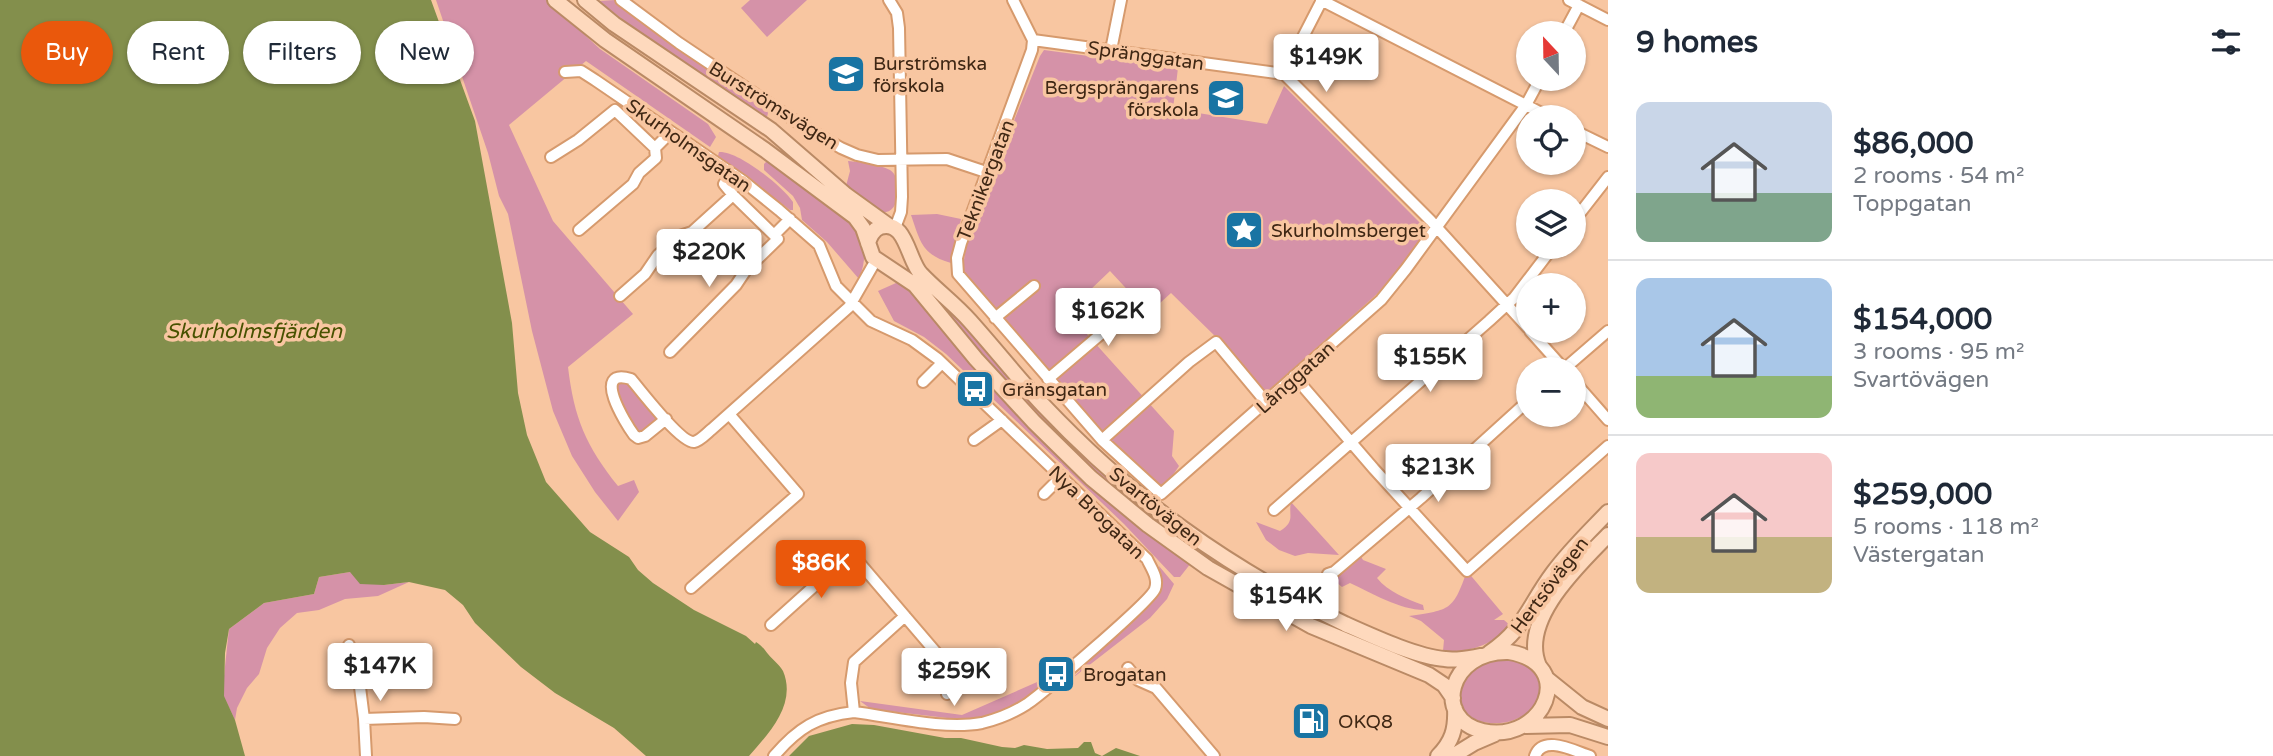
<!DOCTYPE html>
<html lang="en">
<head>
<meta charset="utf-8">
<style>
  :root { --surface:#fff; --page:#f6f6f7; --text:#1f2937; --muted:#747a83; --line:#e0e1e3; --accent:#ea580c }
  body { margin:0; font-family:"Varela Round",sans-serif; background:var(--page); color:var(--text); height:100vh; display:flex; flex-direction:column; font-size:26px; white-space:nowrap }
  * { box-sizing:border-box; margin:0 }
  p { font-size:23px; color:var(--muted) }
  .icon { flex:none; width:38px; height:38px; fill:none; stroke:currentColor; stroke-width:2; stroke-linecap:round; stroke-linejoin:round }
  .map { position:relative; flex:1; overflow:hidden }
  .drawer { display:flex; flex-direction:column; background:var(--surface); width:665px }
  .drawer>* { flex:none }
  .guide { position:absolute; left:21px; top:21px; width:665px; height:63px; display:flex; gap:14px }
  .needle { width:46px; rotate:338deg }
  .tools { position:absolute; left:1516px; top:21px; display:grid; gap:14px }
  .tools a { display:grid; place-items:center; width:70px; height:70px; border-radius:50%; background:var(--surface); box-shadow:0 2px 5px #0004; font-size:35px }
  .price { position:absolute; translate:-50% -60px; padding:0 16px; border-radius:7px; background:#fff; color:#222; font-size:23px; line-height:46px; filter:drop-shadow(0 2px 4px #0008) }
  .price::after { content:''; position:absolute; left:50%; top:42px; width:21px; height:16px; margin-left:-10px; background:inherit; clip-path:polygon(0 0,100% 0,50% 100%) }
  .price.selected { background:var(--accent); color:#fff }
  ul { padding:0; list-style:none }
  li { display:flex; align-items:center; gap:21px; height:175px; padding:0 28px }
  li+li { border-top:2px solid var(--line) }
  li span { display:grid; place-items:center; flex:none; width:196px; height:140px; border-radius:14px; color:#555 }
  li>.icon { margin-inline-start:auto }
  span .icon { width:84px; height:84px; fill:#fffc; stroke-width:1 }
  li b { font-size:30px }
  h2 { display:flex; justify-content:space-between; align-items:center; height:84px; padding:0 28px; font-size:30px }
  .chip { padding:0 24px; border-radius:32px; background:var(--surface); box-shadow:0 2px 5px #0004; font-size:24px; line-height:63px }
  .chip.selected { background:var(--accent); color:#fff }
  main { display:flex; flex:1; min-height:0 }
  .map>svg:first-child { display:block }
  .green { fill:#d592a8 }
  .water { fill:#838f4c }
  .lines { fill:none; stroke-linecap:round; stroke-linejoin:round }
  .minor-casing { stroke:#d69a6d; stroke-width:14 }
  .major-casing { stroke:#ba8a65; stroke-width:18 }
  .minor { stroke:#fff; stroke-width:10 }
  .major { stroke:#fed9bd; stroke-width:14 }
  .labels { text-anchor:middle; stroke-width:7; stroke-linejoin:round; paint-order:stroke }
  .street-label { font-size:19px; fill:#3f2714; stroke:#f8c6a1 }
  .poi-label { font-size:19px; fill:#3f2714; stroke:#f8c6a1; text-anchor:start }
  .water-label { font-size:21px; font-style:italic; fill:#485200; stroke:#f8c6a1 }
</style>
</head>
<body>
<main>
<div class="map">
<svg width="1608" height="756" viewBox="0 0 1608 756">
  <rect width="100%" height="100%" fill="#f8c6a1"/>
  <path class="green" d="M 436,0 L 547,0 L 600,49 L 708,124 L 716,137 L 710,147 L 586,61 L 509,125 L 553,221 L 633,314 L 568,367 C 574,418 586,446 618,486 L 634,480 L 639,492 L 618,521 L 595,492 L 572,456 L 553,411 L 532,331 L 508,214 L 499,196 L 488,153 Z
    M 615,0 L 706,68 L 769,109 L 767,117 L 635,29 L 599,1 Z
    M 750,0 L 807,0 L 767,37 L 741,8 Z
    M 1044,50 L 1178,68 L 1173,109 L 1267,124 L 1284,86 L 1429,232 L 1377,294 L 1265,394 L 1218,339 L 1171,293 L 1149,313 L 1110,271 L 1067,312 L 1174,431 L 1172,456 L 1179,466 L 1161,493 L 1109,440 L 962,272 L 968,235 L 1040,56 Z
    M 719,152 C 739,151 782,186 793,202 L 793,210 L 790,210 L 718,156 Z
    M 767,161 C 777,168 787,177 798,184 C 833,207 880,227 859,279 L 827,242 L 802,220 L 800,208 L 793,196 L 764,170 L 764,164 Z
    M 848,161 C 860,162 879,164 890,170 C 902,177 901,210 886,212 C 872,215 855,194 846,186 L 850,171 Z
    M 937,214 L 961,219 L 951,263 C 922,255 920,241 911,215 Z
    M 910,267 C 962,318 1006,377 1057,430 C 1100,475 1150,513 1200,549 L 1197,554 C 1147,519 1096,478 1054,434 C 1003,382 955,326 906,272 Z
    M 901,278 L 963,348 L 1191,563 L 1180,577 L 1174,577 L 1124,524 L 946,354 L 924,337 L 894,321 L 878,291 L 896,283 Z
    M 626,377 L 666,419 L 637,436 L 612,385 Z
    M 1291,502 L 1339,555 L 1308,553 L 1295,556 L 1279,550 L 1266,540 L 1256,522 L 1280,531 C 1296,521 1288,515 1291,502 Z
    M 1360,555 L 1363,560 L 1386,569 L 1377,578 C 1388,592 1407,599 1423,605 L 1424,610 C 1400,610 1372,593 1350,583 L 1342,587 L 1336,582 L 1337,575 Z
    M 1159,566 L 1174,584 L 1167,599 L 1150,618 L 1065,684 L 1080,671 L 1081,665 L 1157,597 L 1162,585 Z
    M 1467,571 L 1503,614 L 1494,620 L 1504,620 L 1512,627 C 1491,644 1471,653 1443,651 L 1444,640 L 1421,621 L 1409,616 C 1451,610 1453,610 1467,571 Z
    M 350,572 L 384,585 L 409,582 L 378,596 L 345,599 L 319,610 L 297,613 L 280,628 L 267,648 L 259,674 L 247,688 L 237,708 L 235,720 L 224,697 L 223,685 L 229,629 L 264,603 L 314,594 L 319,577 Z
    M 1510,657 L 1534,669 C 1542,685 1543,693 1532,709 C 1528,715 1521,717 1514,720 C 1492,728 1460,722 1460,695 C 1460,687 1459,680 1464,674 C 1476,661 1494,659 1510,657 Z
    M 1044,679 L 1047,681 C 1022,702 997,716 964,720 L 871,709 L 860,701 L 962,715 Z"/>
  <path class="water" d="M 0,0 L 431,0 L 475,121 L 512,323 L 518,393 L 527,435 L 546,482 L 590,532 L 629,557 L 638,570 L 653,583 L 694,610 L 746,636 L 755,644 L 756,642 C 762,646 764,649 768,654 C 773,660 779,664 783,671 C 797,704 769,733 749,756 L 646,756 L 614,728 L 555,693 L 521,667 L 475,623 L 463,605 L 445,590 L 409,582 L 384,585 L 360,584 L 350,572 L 319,577 L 314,594 L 264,603 L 229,629 L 225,653 L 224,696 L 235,720 L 245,756 L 0,756 Z
    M 852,724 L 874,725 L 945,738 L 961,738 L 1002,747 L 1015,748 L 1024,745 L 1047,749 L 1078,748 L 1084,742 L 1091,742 L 1095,753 L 1102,756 L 1116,748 L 1140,756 L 789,756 L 809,736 Z"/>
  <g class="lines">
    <g class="minor-casing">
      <path id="minor" d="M 621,0 L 679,43 L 803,126 L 841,148 L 857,155 L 878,160 L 947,159 L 986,172
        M 889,0 L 897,13 L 899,28 L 902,197 L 901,212 L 895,228
        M 1013,0 L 1033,40 L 1032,50 L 961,243 L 957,258 L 958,274 L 1102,440 L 1161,494 L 1381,300 L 1406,269 L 1526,105 L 1540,79
        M 1321,0 L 1549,117
        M 1569,0 L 1608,20
        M 1564,33 L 1579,5
        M 1033,40 L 1284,74 L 1431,221 L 1528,328
        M 1111,50 L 1121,0
        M 565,72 L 581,71 L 595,80 L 743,181 L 779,210 L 819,245 L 836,286 L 871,321 L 912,340 L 938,359 L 1147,559 C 1151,568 1159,578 1155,589 C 1151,601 1043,693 1027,704 C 1013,713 998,719 982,723 C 944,730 893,717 854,712 C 817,716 798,728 774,756
        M 1284,74 L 1322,0
        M 1573,130 L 1608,147
        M 551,157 L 578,140 L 615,110 L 655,148
        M 733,195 L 774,235 L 790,219
        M 1573,222 L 1608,177
        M 579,230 L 633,184 L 639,173 L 656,158 L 655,148 L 671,132
        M 620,296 L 645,274 L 658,255 L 680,236 L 692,232 L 733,195 L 724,184 L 731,173
        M 995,318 L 1034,286
        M 1530,331 L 1564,369
        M 670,352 L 736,285 L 746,270 L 778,239 L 774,235
        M 1564,369 L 1608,331
        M 1294,376 L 1374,469 L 1467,571 L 1608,446
        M 1048,379 L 1135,305 L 1144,295
        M 1573,380 L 1608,420
        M 923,382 L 942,363
        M 666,419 L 645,436 L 638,438 L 634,435 C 626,424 590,367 631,379 C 640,390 681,443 694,442 C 700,441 707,433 712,429 L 849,307 L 876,260
        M 974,440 L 1002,420
        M 1102,440 L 1189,362 L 1216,342 L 1266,402
        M 1044,494 L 1061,477
        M 1274,510 L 1489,321 L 1514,298 L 1553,247
        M 1328,574 L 1334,572 L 1421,498 L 1528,401
        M 691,588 L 798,494 L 729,414
        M 771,625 L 851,553 L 957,677 L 947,694
        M 349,645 L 359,679 L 364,719
        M 1128,668 L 1138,680 L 1156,688 L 1214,756
        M 854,712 L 851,683 L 854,662 L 905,616
        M 366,756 L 364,719 L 424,717 L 455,719
        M 1535,756 C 1543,734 1574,751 1590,756"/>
    </g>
    <g class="major-casing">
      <path id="major" d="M 555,0 L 605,40 L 765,150 L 855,217 L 863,228 L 873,257 L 915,285 L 976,359 L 1034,422 L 1091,478 L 1148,525 L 1208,568 L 1311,626 L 1429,675 L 1444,685 L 1453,698
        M 585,0 L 614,24 L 771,130 L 846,195 L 889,226
        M 868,243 C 870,236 873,230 880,227 C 906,218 908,261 921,274 C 936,290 955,304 970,321 C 995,349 1018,378 1043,405 C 1133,500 1227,568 1345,624 C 1372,636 1417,657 1445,659 C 1457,661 1469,658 1481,656
        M 1509,652 C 1579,664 1544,744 1483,731 C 1432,720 1448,650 1509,652 Z
        M 1489,653 C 1524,630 1529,605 1553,573 C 1569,551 1589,532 1608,512
        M 1539,666 C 1519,620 1579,565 1608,535
        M 1546,678 L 1582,707 L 1608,719
        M 1526,726 L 1570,725 L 1608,737
        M 1438,756 C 1452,742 1456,729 1455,709
        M 1453,756 L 1474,743 L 1495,734"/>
    </g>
    <use href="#minor" class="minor"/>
    <use href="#major" class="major"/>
  </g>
  <defs>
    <g id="school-square" transform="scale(2.0125)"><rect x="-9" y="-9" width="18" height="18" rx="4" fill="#1974a3" stroke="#f8c6a1"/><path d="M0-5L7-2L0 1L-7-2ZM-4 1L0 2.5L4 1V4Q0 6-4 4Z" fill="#fff"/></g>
    <g id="sight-square" transform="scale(2.0125)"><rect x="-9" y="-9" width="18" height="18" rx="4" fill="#1974a3" stroke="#f8c6a1"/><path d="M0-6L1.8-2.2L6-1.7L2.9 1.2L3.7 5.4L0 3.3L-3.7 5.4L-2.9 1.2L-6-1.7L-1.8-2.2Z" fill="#fff"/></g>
    <g id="bus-square" transform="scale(2.0125)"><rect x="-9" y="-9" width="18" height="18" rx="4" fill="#1974a3" stroke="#f8c6a1"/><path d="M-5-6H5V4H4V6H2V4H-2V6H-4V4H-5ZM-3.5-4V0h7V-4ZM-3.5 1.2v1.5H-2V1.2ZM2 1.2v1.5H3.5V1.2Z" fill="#fff"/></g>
    <g id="fuel-square" transform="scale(2.0125)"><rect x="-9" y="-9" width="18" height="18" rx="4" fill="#1974a3" stroke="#f8c6a1"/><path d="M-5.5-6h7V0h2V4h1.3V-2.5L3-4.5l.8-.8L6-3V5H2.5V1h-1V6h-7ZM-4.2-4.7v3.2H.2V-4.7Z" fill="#fff"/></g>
  </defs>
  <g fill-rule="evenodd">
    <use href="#school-square" x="846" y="74"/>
    <use href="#school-square" x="1226" y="98"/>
    <use href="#sight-square" x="1244" y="230"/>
    <use href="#bus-square" x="975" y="389"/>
    <use href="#bus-square" x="1056" y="674"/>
    <use href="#fuel-square" x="1311" y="721"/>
  </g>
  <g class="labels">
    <g class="street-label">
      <text transform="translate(1146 55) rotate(8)" y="7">Spränggatan</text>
      <text transform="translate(774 105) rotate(32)" y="7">Burströmsvägen</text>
      <text transform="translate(689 145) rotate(35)" y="7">Skurholmsgatan</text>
      <text transform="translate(985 180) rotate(-69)" y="7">Teknikergatan</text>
      <text transform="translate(1295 377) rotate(-42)" y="7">Långgatan</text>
      <text transform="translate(1156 506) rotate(39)" y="7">Svartövägen</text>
      <text transform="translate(1097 512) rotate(44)" y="7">Nya Brogatan</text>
      <text transform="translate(1549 585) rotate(-53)" y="7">Hertsövägen</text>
    </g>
    <g class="poi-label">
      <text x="873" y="70">Burströmska<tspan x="873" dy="22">förskola</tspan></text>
      <text x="1199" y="94" text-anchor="end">Bergsprängarens<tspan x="1199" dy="22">förskola</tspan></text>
      <text x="1271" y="237">Skurholmsberget</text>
      <text x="1002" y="396">Gränsgatan</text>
      <text x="1083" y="681">Brogatan</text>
      <text x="1338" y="728">OKQ8</text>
    </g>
    <g class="water-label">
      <text x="254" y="338">Skurholmsfjärden</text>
    </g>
  </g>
</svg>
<div class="tools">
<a><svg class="needle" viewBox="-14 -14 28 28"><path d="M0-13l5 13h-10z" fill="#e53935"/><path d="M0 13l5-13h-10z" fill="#747a83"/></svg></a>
<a><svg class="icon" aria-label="locate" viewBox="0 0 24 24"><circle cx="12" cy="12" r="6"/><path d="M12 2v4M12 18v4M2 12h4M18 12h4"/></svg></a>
<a><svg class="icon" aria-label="layers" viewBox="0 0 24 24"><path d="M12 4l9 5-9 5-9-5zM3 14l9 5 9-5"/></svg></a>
<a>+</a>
<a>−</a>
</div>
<b class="price" style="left:1326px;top:94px">$149K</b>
<b class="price" style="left:709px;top:289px">$220K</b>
<b class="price" style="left:1108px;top:348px">$162K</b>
<b class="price" style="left:1430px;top:394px">$155K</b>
<b class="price" style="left:1438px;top:504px">$213K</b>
<b class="price selected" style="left:821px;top:600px">$86K</b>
<b class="price" style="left:1286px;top:633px">$154K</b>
<b class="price" style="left:380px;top:703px">$147K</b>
<b class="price" style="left:954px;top:708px">$259K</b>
<div class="guide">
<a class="chip selected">Buy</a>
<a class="chip">Rent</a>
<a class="chip">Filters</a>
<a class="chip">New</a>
</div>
</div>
<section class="drawer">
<h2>9 homes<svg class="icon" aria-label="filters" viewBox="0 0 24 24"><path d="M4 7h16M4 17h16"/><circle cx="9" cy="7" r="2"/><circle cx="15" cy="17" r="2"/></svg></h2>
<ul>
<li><span style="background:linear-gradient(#c9d6e8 65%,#7fa58c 0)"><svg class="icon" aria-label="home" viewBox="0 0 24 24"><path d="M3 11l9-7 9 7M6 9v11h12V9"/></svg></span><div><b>$86,000</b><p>2 rooms · 54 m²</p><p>Toppgatan</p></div></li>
<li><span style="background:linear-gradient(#a9c7e8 70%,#8fb573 0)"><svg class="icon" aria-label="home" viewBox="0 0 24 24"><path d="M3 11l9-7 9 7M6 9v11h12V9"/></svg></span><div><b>$154,000</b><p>3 rooms · 95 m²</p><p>Svartövägen</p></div></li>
<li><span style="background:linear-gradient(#f6c9c9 60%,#c2b280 0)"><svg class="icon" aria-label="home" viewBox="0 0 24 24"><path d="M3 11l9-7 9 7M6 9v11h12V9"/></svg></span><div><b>$259,000</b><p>5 rooms · 118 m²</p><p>Västergatan</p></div></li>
</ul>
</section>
</main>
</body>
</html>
